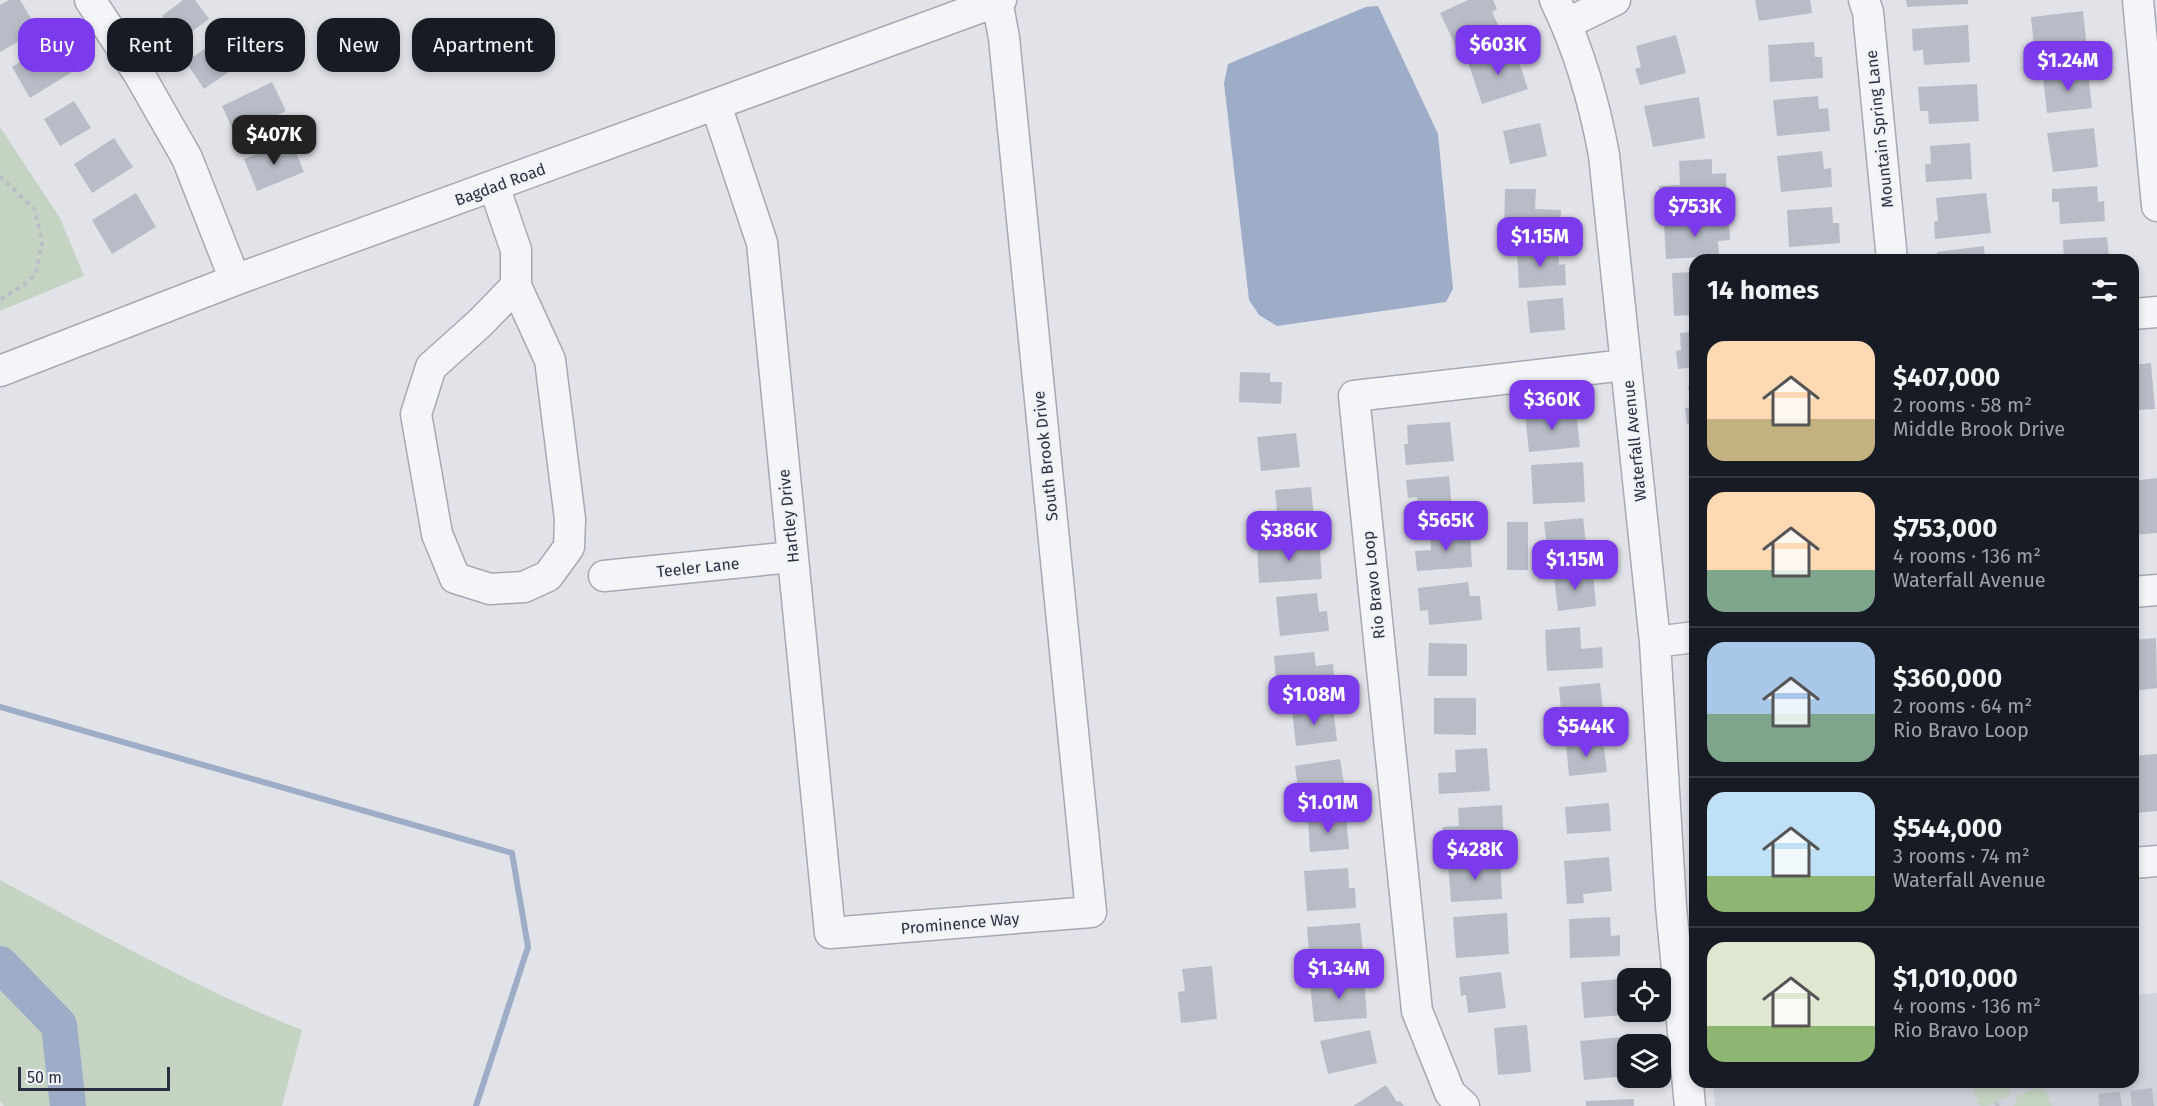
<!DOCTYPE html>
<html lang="en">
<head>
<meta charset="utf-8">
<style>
  :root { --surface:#171b24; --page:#20242c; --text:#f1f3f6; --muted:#9ea1a6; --line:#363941; --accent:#7c3aed }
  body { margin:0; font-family:"Fira Sans",sans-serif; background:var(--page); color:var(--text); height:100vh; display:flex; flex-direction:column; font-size:22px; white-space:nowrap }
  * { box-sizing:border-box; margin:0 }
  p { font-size:20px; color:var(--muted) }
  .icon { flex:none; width:33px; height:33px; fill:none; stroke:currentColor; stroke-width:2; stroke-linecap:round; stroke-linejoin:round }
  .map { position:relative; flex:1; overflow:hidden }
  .side { position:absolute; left:1689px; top:254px; width:450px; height:834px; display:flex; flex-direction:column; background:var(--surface); border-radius:18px; box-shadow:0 3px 9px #0003 }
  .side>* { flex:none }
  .hud { position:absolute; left:18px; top:18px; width:570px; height:54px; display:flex; gap:12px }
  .controls { position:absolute; left:1617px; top:968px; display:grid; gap:12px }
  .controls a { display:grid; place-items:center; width:54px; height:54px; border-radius:12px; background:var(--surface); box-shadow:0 3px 9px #0003; font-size:30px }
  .scale { position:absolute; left:18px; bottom:15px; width:152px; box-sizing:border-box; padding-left:6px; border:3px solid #2a2f40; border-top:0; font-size:16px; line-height:21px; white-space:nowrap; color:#2a2f40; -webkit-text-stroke:4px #f0f2f7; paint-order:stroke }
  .price { position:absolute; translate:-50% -51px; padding:0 14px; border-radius:12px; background:var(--accent); color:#fff; font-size:20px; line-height:39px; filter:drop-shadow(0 2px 3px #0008) }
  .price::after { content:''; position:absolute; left:50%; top:36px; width:18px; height:14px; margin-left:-9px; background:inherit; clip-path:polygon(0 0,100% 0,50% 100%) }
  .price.selected { background:#222; color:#fff }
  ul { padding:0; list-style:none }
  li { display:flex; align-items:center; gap:18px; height:150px; padding:0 18px }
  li+li { border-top:2px solid var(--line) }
  li span { display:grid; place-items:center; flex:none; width:168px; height:120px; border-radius:18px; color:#555 }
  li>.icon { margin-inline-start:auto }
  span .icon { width:72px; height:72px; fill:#fffc; stroke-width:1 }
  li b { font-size:26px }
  h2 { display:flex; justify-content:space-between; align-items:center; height:72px; padding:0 18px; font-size:26px }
  .pill { padding:0 21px; border-radius:18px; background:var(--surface); box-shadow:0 3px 9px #0003; font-size:21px; line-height:54px }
  .pill.selected { background:var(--accent); color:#fff }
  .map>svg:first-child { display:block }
  .built { fill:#cfd2db }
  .green { fill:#c5d3c2 }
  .water { fill:#9dadc8 }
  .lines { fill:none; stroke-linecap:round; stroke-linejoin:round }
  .stream { stroke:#9dadc8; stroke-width:6 }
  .river { stroke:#9dadc8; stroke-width:36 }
  .building { fill:#b8bcc6 }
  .minor-casing { stroke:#a6a9b3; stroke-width:33 }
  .path { stroke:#bbbec4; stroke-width:4; stroke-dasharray:4.5 4.5; stroke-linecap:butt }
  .minor { stroke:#f4f5f8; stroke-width:30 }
  .labels { text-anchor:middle; stroke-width:4.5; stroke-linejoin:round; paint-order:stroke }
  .street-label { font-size:16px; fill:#2a2f40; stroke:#f0f2f7 }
</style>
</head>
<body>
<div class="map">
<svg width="2157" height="1106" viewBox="0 0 2157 1106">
  <rect width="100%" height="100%" fill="#e1e3e9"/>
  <path class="built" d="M 2157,993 L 2157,1106 L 1715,1106 L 1713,1082 L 2133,1082 L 2133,995 Z"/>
  <path class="green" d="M 0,127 L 60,218 L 84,276 L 0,311 Z
    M 0,880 C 99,933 197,989 302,1030 L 282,1106 L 4,1106 L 0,1101 Z
    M 1988,1082 L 2005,1082 L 2011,1095 L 1987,1106 L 1980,1106 L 1973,1089 Z
    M 2037,1087 L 2046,1092 L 2052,1106 L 2014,1106 L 2017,1097 Z"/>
  <path class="water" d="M 1378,6 L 1438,134 L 1453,289 L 1446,302 L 1277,326 L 1259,315 L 1249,300 L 1224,83 L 1228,64 L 1366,7 Z"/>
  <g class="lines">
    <path class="stream" d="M 0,707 L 512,853 L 528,947 L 476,1106"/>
    <path class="river" d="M 0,964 L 59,1025 L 68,1106"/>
  </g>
  <path class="building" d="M 9,0 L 20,0 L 38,30 L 0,52 L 0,5 Z
    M 183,0 L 195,0 L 209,19 L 180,40 L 162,16 Z
    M 1468,0 L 1493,0 L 1497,9 L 1492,12 L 1499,27 L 1456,47 L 1440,13 Z
    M 1755,0 L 1810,0 L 1812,13 L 1759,21 Z
    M 1906,0 L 1968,0 L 1968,4 L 1907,7 Z
    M 2083,11 L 2087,50 L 2035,56 L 2031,17 Z
    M 1968,25 L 1970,62 L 1924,65 L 1923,50 L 1913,51 L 1912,29 Z
    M 231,30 L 250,57 L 204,89 L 186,62 Z
    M 1676,35 L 1686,73 L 1640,85 L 1635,69 L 1641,67 L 1636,46 Z
    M 54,41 L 72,72 L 30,98 L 12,67 Z
    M 1814,42 L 1815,57 L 1822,57 L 1823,78 L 1770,82 L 1768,45 Z
    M 1514,47 L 1528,89 L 1482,104 L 1468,62 Z
    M 2088,72 L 2092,108 L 2047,113 L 2043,77 Z
    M 272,82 L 286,111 L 235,135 L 222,106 Z
    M 1977,84 L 1979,121 L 1929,124 L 1928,111 L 1920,111 L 1918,87 Z
    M 1818,96 L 1819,109 L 1828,108 L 1830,131 L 1777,136 L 1773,100 Z
    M 1699,97 L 1705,138 L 1653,147 L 1644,106 Z
    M 74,101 L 91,128 L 60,146 L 44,119 Z
    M 1540,123 L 1547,156 L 1510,164 L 1503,131 Z
    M 2094,128 L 2098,167 L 2053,172 L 2047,133 Z
    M 114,138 L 133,167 L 92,193 L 74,164 Z
    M 291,140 L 304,172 L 257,191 L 244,159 Z
    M 1970,143 L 1972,179 L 1926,182 L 1925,164 L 1931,164 L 1930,146 Z
    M 1822,151 L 1824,169 L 1831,168 L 1832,187 L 1781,192 L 1777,156 Z
    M 1712,159 L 1712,174 L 1726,173 L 1727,201 L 1661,205 L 1659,186 L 1680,185 L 1679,161 Z
    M 2097,186 L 2098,202 L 2104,201 L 2105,221 L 2060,224 L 2059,202 L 2052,202 L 2052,189 Z
    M 1505,189 L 1536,189 L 1535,209 L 1561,210 L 1560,233 L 1504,232 Z
    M 136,193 L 156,227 L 112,254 L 92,220 Z
    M 1986,193 L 1991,233 L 1935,239 L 1934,222 L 1938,221 L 1936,198 Z
    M 1832,207 L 1833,223 L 1839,223 L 1840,243 L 1789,247 L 1787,210 Z
    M 1729,218 L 1730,240 L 1718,241 L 1719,256 L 1666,259 L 1664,222 Z
    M 2107,237 L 2109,257 L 2101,260 L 2064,260 L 2063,240 Z
    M 1984,246 L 1985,260 L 1938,260 L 1937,252 Z
    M 1558,248 L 1559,265 L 1565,264 L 1566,285 L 1519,288 L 1517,250 Z
    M 1695,272 L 1695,315 L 1674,316 L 1672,273 Z
    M 1563,298 L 1565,330 L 1530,333 L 1527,301 Z
    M 1695,331 L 1695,367 L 1678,369 L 1676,351 L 1681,350 L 1680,333 Z
    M 2151,363 L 2155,409 L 2139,410 L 2139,406 L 2133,407 L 2133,365 Z
    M 1240,372 L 1270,373 L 1270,382 L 1282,382 L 1281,404 L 1239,402 Z
    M 1695,385 L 1695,424 L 1687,424 L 1685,408 L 1691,407 L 1688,386 Z
    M 1576,410 L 1580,447 L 1529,452 L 1525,415 Z
    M 1450,422 L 1454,461 L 1406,465 L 1404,444 L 1408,444 L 1407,425 Z
    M 1296,433 L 1300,467 L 1261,471 L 1257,437 Z
    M 1692,441 L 1695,441 L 1695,478 L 1690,478 L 1689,461 L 1693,461 Z
    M 1583,462 L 1585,502 L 1533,504 L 1531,465 Z
    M 1449,476 L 1452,510 L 1418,514 L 1417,497 L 1408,498 L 1406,480 Z
    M 2157,478 L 2157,533 L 2133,535 L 2133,481 Z
    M 1311,487 L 1314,519 L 1278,522 L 1275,490 Z
    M 1583,518 L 1587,553 L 1548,558 L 1544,522 Z
    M 1507,522 L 1528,522 L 1528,570 L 1507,570 Z
    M 1470,531 L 1472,567 L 1417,571 L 1415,551 L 1431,550 L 1430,533 Z
    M 1319,541 L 1322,579 L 1259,583 L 1257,544 Z
    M 1593,572 L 1596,606 L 1558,611 L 1554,576 Z
    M 1468,582 L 1470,596 L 1480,596 L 1482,620 L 1429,625 L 1428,610 L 1420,611 L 1418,588 Z
    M 1317,593 L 1319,612 L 1327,611 L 1329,631 L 1280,636 L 1276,597 Z
    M 1580,627 L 1581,649 L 1602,647 L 1603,668 L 1547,671 L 1545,630 Z
    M 2156,638 L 2157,688 L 2133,691 L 2133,640 Z
    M 1429,643 L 1467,644 L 1467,676 L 1428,676 Z
    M 1314,652 L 1316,666 L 1333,664 L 1335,685 L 1277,692 L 1274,656 Z
    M 1600,683 L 1604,718 L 1562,722 L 1559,687 Z
    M 1434,698 L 1476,698 L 1476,735 L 1434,734 Z
    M 1333,705 L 1337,741 L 1296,746 L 1292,710 Z
    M 1603,739 L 1607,772 L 1569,776 L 1566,743 Z
    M 1487,748 L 1490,791 L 1439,794 L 1438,773 L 1456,772 L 1455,750 Z
    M 2157,754 L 2157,811 L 2135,813 L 2133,756 Z
    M 1340,759 L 1345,789 L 1299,795 L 1295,766 Z
    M 1609,803 L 1611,831 L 1567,834 L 1565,807 Z
    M 1502,805 L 1504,843 L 1444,846 L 1443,827 L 1459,826 L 1458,808 Z
    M 1346,815 L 1349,849 L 1310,852 L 1308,818 Z
    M 1609,857 L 1612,891 L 1583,894 L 1584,903 L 1567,904 L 1564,861 Z
    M 1500,860 L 1502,899 L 1451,902 L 1448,864 Z
    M 1348,868 L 1349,888 L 1355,888 L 1356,908 L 1307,911 L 1304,871 Z
    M 1507,913 L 1509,954 L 1456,958 L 1453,917 Z
    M 1610,917 L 1611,936 L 1620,935 L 1620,956 L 1570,958 L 1569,919 Z
    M 2133,921 L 2137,947 L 2133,947 Z
    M 1360,923 L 1364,962 L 1310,965 L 1307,927 Z
    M 1212,966 L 1217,1019 L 1181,1023 L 1178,992 L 1185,991 L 1182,969 Z
    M 1501,972 L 1506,1008 L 1468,1013 L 1466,995 L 1461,996 L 1459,977 Z
    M 1364,978 L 1367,1018 L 1314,1022 L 1310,983 Z
    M 1622,979 L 1625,1015 L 1584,1018 L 1581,982 Z
    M 1527,1025 L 1531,1072 L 1498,1075 L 1494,1028 Z
    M 1370,1030 L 1377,1063 L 1328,1074 L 1320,1041 Z
    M 1622,1037 L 1624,1055 L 1628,1055 L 1628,1076 L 1584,1080 L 1580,1041 Z
    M 1386,1085 L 1397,1102 L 1400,1101 L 1404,1106 L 1353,1106 Z
    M 2152,1088 L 2154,1106 L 2132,1106 L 2130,1091 Z
    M 2120,1092 L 2122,1106 L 2099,1106 L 2098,1094 Z
    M 1634,1099 L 1634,1106 L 1586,1106 L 1586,1101 Z"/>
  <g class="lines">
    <g class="minor-casing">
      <path id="minor" d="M 90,0 L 139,74 L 187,158 L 235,280
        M 1555,0 C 1579,49 1594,101 1604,155 L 1655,642 L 1671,906 L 1690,1106
        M 1864,0 L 1868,12 L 1892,260
        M 2138,0 L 2157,206
        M 1566,24 L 1615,0
        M 716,105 L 762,243 L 830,933 L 1091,912 L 1004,38 L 997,0
        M 494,186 L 516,250 L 516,286 L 480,323 L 431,367 L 416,414 L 437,534 L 455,578 L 490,589 L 524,587 L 548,576 L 569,547 L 570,519 L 550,360 L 516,286
        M 2133,314 L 2157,312
        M 0,371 L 235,280 L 1001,0
        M 604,576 L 792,557
        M 2133,592 L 2157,590
        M 1655,642 L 1695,637
        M 2133,863 L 2157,861
        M 1464,1106 L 1450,1093 L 1417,1011 L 1354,396 L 1625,365"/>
    </g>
    <path class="path" d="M 0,176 L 35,210 L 42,242 L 36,273 L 28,282 L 0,300
      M 1996,1102 L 1998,1106"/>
    <use href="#minor" class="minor"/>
  </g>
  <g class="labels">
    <g class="street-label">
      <text transform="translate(1879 129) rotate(-96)" y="6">Mountain Spring Lane</text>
      <text transform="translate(500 184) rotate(-20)" y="6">Bagdad Road</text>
      <text transform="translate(1634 441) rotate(-96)" y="6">Waterfall Avenue</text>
      <text transform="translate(1045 456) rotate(-96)" y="6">South Brook Drive</text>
      <text transform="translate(788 516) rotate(-96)" y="6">Hartley Drive</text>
      <text transform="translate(698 567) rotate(-6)" y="6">Teeler Lane</text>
      <text transform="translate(1373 585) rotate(-96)" y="6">Rio Bravo Loop</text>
      <text transform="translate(960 923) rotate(-5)" y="6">Prominence Way</text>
    </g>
  </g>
</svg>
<div class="controls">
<a><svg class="icon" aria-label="locate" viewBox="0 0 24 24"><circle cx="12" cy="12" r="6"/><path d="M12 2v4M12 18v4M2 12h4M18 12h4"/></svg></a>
<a><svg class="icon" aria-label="layers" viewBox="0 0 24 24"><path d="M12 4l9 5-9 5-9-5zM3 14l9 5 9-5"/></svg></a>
</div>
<div class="scale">50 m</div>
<b class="price" style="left:1498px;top:76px">$603K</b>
<b class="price" style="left:2068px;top:92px">$1.24M</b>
<b class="price selected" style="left:274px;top:166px">$407K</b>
<b class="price" style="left:1695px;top:238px">$753K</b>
<b class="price" style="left:1540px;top:268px">$1.15M</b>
<b class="price" style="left:1552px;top:431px">$360K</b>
<b class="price" style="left:1446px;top:552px">$565K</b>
<b class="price" style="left:1289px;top:562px">$386K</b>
<b class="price" style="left:1575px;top:591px">$1.15M</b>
<b class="price" style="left:1314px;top:726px">$1.08M</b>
<b class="price" style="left:1586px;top:758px">$544K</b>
<b class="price" style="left:1328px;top:834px">$1.01M</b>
<b class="price" style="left:1475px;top:881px">$428K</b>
<b class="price" style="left:1339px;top:1000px">$1.34M</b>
<div class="hud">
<a class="pill selected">Buy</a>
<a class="pill">Rent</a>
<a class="pill">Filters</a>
<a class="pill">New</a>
<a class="pill">Apartment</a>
</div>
<section class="side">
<h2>14 homes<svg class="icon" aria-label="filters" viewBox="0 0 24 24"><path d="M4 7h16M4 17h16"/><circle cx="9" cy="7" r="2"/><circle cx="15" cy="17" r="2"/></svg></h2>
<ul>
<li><span style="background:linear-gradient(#ffd9b3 65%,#c2b280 0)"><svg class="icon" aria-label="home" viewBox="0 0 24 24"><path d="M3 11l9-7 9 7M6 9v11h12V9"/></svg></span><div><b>$407,000</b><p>2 rooms · 58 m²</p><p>Middle Brook Drive</p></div></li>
<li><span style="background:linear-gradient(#ffd9b3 65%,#7fa58c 0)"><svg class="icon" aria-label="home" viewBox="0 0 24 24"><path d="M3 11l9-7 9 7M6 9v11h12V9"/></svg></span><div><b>$753,000</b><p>4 rooms · 136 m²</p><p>Waterfall Avenue</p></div></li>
<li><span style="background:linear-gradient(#a9c7e8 60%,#7fa58c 0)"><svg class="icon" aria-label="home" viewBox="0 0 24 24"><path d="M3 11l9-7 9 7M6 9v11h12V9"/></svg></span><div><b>$360,000</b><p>2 rooms · 64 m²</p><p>Rio Bravo Loop</p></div></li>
<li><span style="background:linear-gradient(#bfe0f5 70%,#8fb573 0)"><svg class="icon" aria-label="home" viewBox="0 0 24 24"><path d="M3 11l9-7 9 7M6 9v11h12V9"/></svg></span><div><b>$544,000</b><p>3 rooms · 74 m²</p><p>Waterfall Avenue</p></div></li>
<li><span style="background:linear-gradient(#dfe7d0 70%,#8fb573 0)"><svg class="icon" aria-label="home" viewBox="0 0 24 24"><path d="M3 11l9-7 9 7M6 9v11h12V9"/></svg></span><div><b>$1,010,000</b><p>4 rooms · 136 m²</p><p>Rio Bravo Loop</p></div></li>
</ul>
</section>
</div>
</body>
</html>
